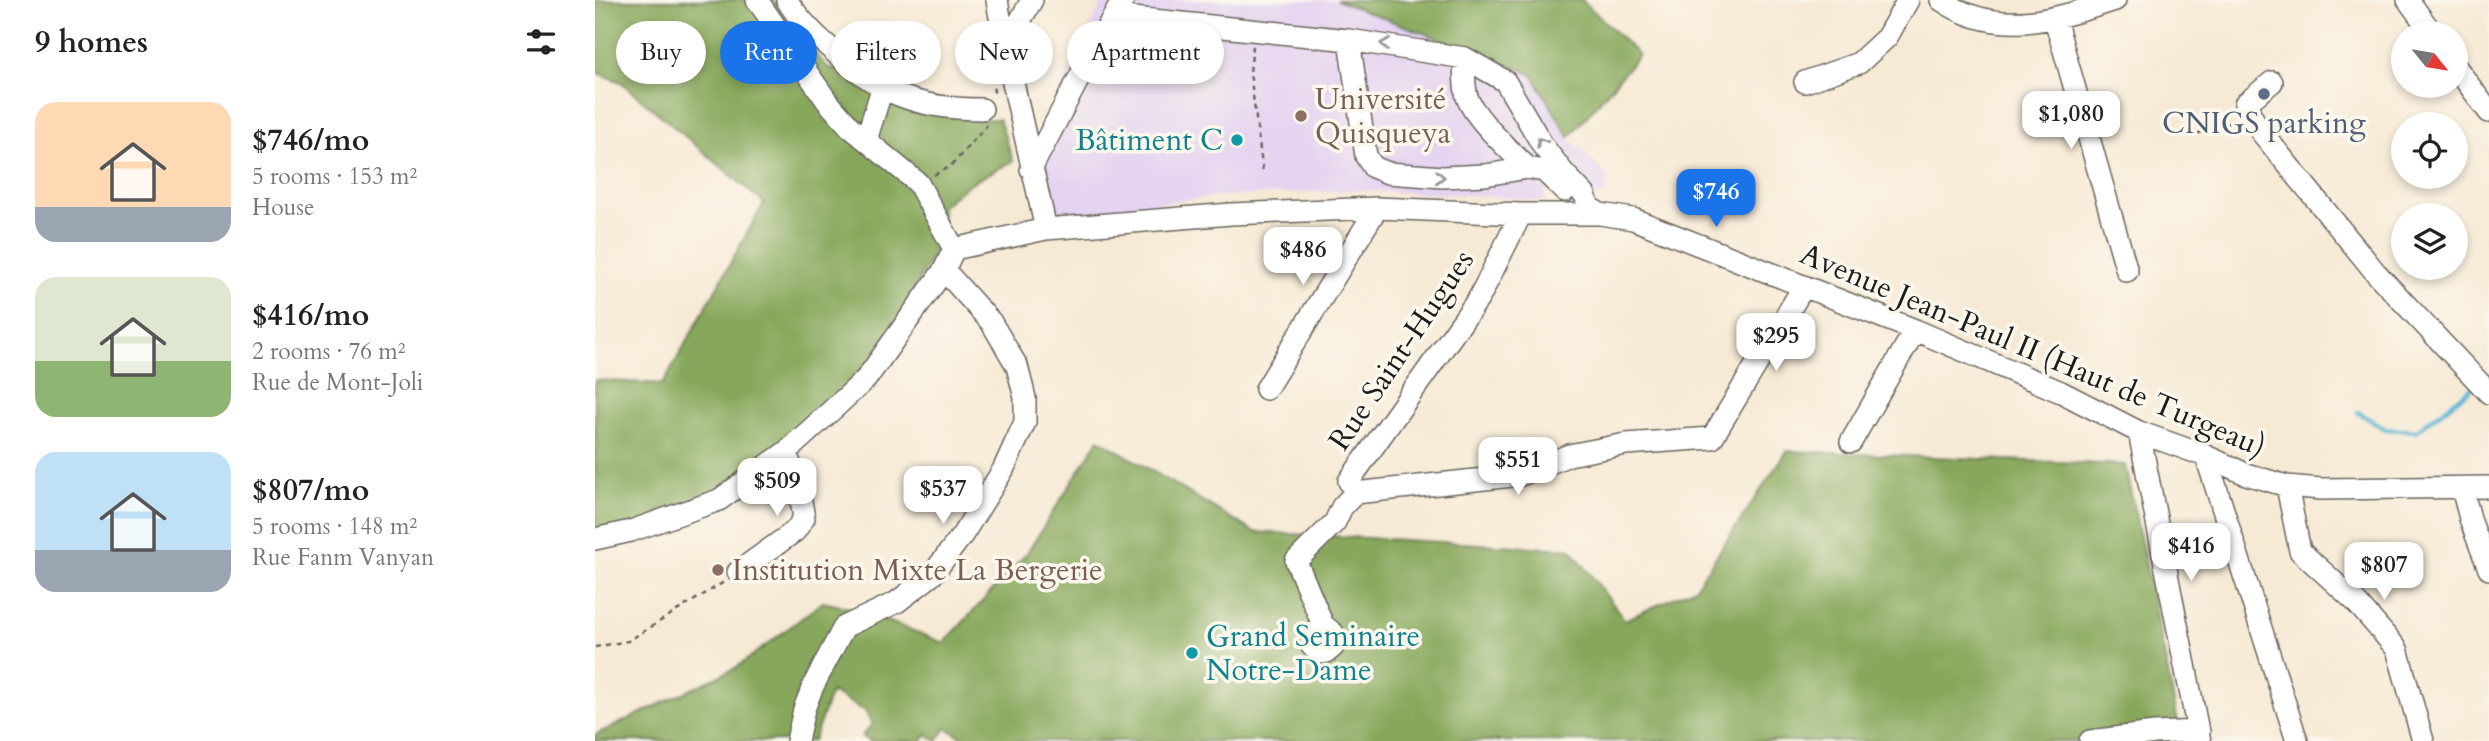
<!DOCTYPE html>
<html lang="en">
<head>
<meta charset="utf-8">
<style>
  :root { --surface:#fff; --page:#f2f2f2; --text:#222; --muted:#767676; --accent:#1a73e8 }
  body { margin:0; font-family:Cardo,serif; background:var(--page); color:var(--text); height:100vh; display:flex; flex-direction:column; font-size:26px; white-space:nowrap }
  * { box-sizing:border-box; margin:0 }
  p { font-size:23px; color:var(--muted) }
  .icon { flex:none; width:38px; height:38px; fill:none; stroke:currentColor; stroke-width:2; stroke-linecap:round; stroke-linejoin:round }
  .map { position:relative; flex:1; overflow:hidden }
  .sheet { display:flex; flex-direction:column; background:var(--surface); width:595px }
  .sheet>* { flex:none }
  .guide { position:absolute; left:21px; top:21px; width:665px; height:63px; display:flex; gap:14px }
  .needle { width:46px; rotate:120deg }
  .buttons { position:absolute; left:1796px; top:21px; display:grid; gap:14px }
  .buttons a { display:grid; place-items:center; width:77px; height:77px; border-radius:50%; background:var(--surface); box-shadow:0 4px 10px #0003; font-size:35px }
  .price { position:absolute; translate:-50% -60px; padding:0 16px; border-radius:14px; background:#fff; color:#222; font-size:23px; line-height:46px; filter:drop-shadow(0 2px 4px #0008) }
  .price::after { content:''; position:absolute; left:50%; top:42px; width:21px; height:16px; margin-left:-10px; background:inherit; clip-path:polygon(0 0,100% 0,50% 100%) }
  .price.selected { background:var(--accent); color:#fff }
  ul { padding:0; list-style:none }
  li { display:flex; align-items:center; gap:21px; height:175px; padding:0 35px }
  li span { display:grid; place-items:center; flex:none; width:196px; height:140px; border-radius:21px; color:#555 }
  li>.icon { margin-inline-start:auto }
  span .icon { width:84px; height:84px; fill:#fffc; stroke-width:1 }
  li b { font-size:30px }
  h2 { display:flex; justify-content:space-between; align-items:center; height:84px; padding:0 35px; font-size:30px }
  .chip { padding:0 24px; border-radius:32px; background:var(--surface); box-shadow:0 4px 10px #0003; font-size:24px; line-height:63px }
  .chip.selected { background:var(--accent); color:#fff }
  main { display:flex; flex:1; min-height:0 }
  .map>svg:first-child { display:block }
  .built { fill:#e4d3f1 }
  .forest { fill:#87a85c; stroke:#52623c; stroke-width:2 }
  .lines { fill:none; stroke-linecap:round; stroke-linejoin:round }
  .stream { stroke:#54b5d3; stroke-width:4.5 }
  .minor-casing { stroke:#69645d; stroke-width:24 }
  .path { stroke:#69645d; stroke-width:2.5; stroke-dasharray:5 5; stroke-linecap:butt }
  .minor { stroke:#fff; stroke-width:21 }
  .oneway { stroke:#999 }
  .service-dot { fill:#5c6f8a; stroke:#fbf7ec; stroke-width:2.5 }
  .education-dot { fill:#8d6e63; stroke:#fbf7ec; stroke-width:2.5 }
  .culture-dot { fill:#0f9aa8; stroke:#fbf7ec; stroke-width:2.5 }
  .labels { text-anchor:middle; stroke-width:7; stroke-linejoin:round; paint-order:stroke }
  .education-label { font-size:30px; fill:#785e54; stroke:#fbf7ec; text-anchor:start }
  .service-label { font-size:30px; fill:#4e5e75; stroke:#fbf7ec }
  .culture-label { font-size:30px; fill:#0d838f; stroke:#fbf7ec; text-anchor:end }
  .street-label { font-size:30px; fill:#1c1c1c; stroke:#fbf7ec }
</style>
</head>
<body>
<main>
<section class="sheet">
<h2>9 homes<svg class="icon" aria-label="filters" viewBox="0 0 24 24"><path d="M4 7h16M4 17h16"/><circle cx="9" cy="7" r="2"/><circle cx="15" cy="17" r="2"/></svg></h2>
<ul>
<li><span style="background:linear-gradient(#ffd9b3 75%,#9aa5b1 0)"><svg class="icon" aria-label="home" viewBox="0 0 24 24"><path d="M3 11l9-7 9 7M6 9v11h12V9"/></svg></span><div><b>$746/mo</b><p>5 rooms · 153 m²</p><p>House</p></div></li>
<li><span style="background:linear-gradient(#dfe7d0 60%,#8fb573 0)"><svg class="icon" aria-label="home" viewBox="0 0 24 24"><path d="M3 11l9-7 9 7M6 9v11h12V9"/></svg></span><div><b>$416/mo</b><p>2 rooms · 76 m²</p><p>Rue de Mont-Joli</p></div></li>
<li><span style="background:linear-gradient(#bfe0f5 70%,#9aa5b1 0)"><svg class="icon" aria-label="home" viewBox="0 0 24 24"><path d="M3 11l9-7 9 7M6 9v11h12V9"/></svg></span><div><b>$807/mo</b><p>5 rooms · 148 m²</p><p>Rue Fanm Vanyan</p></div></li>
</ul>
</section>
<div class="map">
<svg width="1894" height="741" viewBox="0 0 1894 741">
  <rect width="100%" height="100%" fill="#fbf7ec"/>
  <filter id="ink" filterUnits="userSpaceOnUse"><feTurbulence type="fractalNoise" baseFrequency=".0143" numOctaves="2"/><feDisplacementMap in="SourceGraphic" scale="14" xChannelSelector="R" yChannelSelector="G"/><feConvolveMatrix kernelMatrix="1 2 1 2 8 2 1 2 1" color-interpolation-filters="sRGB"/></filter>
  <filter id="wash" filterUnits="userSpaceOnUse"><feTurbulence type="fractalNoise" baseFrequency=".00686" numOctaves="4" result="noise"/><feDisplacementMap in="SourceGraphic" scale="28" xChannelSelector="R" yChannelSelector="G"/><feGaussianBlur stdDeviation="1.57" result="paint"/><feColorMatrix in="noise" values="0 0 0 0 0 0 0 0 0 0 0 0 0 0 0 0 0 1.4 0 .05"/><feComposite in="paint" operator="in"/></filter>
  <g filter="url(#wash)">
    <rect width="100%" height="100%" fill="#f7ead5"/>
    <path class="built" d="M 508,0 L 741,0 L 937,74 L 974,137 L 1013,177 L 1010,195 L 1002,197 L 974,170 L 949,181 L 951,202 L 908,197 L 762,190 L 616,197 L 460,217 L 440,142 Z"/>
    <path class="forest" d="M 0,0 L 179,0 L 189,19 L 232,67 L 329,112 L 371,119 L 404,119 L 418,161 L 374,184 L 347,206 L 346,240 L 282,356 L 184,459 L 106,506 L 0,536 L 0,380 L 68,384 L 169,203 L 26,82 L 0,72 Z
      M 741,0 L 987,0 L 1044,55 L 974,137 L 937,74 Z
      M 504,439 L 659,532 L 976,549 L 1030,620 L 1100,588 L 1192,451 L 1530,465 L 1587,741 L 375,741 L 351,728 L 342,741 L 332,734 L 326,741 L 275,741 L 267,736 L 277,724 L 270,711 L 236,692 L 218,741 L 0,741 L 0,735 L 141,668 L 228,602 L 264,610 L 349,643 L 432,553 Z"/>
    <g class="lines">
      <path class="stream" d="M 1893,376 L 1894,376
        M 1763,412 L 1790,429 L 1821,431 L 1878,387"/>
    </g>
  </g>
  <g filter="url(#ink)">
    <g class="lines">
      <g class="minor-casing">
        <path id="minor" d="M 162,0 L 232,101 L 255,127 L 323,183 L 359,249
          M 192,0 C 203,19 219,34 235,48 C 284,93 320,109 387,109
          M 402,0 L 410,47 L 451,229
          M 1346,0 C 1402,39 1462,19 1520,0
          M 1813,0 L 1837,33
          M 519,16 L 754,40 L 870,58 L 910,81 L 948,146 L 968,172 L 990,195 L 994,207 L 1005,214
          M 1460,19 L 1532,271
          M 754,40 L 771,156 L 778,167 L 793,173 L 848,177 L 890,175 L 933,168 L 949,171 L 970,191
          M 410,47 L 437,0
          M 870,58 C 869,71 869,85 872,97 C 879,118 916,152 933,168
          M 1860,66 L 1894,112
          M 1210,82 L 1264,63 L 1292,37 L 1313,0
          M 1677,82 L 1650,104 L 1663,128 L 1781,273 L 1894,393
          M 271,140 L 287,89
          M 436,169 L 492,63 L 528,0
          M 926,214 L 884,298 L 754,481 L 760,493 L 926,475 L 974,455 L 1031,444 L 1117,438 L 1209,286
          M 671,389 L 782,208
          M 1544,432 L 1605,741
          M 1256,442 L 1320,330
          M 1611,456 L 1702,741
          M 1692,486 L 1705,551 L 1761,602 L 1802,649 L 1828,741
          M 1867,488 L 1876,522 L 1894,569
          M 0,539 L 36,531 L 124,500 L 191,452 L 271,379 L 349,270 L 359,249 L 451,229 L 636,214 L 782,208 L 926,214 L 1005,214 L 1038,219 L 1320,330 L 1466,392 L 1544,432 L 1611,456 L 1651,474 L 1692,486 L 1726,489 L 1894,487
          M 143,572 L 200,531 L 209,518 L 204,490 L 191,452
          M 728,625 L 738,633 L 738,647 L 732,652 L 724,653 L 716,645 L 717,633 L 728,625 L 701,561 L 740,522 L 747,507 L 760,493
          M 202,741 L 209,709 L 218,686 L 249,627 L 302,602 L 337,575 L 368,534 L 408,470 L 430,422 L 430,398 L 422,366 L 396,322 L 349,270
          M 1495,741 L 1560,733 L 1604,731"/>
      </g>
      <path class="path" d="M 658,46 L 655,72 L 668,173
        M 393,58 L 400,97
        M 1592,137 L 1640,121
        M 339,175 L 356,166 L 392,125
        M 0,647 L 33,641 L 129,582"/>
      <use href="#minor" class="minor"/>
    </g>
    <defs><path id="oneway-chevron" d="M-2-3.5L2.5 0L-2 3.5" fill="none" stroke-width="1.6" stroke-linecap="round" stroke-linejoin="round" transform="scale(1.75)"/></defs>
    <g class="oneway">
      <use href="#oneway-chevron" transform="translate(790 44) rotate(-172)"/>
      <use href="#oneway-chevron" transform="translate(946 142) rotate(-123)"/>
      <use href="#oneway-chevron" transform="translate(845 177) rotate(2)"/>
    </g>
  </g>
  <circle class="service-dot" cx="1669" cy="94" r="7"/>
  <g class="education-dot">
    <circle cx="706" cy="116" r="7"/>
    <circle cx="123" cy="570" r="7"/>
  </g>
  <g class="culture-dot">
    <circle cx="642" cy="140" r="7"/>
    <circle cx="597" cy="653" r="7"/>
  </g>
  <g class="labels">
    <g class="education-label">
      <text x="720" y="109">Université<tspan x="720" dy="34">Quisqueya</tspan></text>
      <text x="137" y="580">Institution Mixte La Bergerie</text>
    </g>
    <g class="service-label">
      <text x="1669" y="133">CNIGS parking</text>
    </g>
    <g class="culture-label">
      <text x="628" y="150">Bâtiment C</text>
      <text x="611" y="646" text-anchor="start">Grand Seminaire<tspan x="611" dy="34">Notre-Dame</tspan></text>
    </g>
    <g class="street-label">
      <text transform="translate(806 350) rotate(-56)" y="10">Rue Saint-Hugues</text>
      <text transform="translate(1438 350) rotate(23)" y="10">Avenue Jean-Paul II (Haut de Turgeau)</text>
    </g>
  </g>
</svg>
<div class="buttons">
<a><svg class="needle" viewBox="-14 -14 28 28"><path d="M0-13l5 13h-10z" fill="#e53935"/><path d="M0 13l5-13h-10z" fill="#767676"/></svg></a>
<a><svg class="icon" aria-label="locate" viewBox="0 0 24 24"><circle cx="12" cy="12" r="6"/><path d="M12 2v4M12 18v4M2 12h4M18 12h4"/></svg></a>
<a><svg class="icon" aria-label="layers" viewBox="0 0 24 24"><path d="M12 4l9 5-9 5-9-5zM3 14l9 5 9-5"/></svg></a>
</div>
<b class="price" style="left:1476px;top:151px">$1,080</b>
<b class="price selected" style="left:1121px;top:229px">$746</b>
<b class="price" style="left:708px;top:287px">$486</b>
<b class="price" style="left:1181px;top:373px">$295</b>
<b class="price" style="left:923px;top:497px">$551</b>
<b class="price" style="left:182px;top:518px">$509</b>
<b class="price" style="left:348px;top:526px">$537</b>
<b class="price" style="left:1596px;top:583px">$416</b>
<b class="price" style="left:1789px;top:602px">$807</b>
<div class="guide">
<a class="chip">Buy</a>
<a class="chip selected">Rent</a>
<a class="chip">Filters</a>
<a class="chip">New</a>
<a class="chip">Apartment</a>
</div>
</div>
</main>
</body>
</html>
